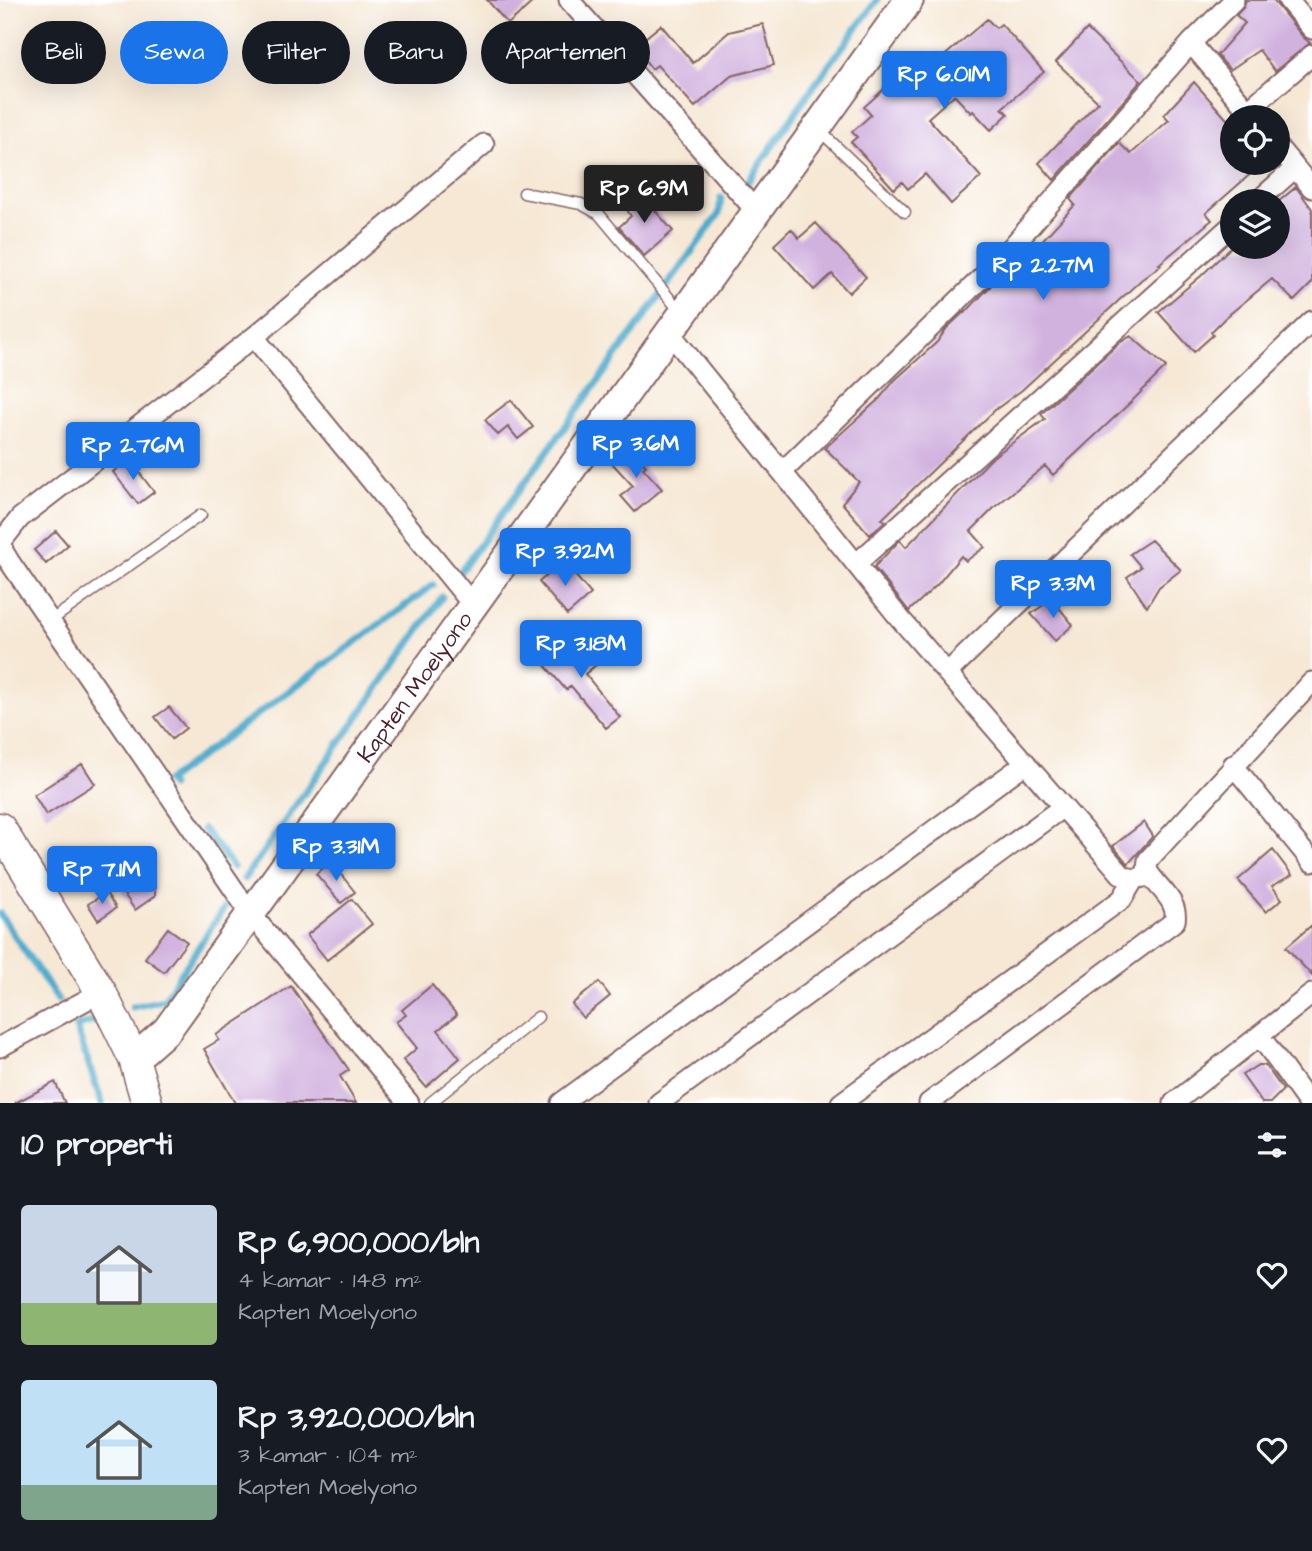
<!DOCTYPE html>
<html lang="id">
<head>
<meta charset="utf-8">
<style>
  :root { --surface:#171b24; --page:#20242c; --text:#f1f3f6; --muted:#9ea1a6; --accent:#1a73e8 }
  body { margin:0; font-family:"Architects Daughter",sans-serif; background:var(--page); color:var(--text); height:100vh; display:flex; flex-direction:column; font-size:26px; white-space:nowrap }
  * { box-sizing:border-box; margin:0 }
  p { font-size:23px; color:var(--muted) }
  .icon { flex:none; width:38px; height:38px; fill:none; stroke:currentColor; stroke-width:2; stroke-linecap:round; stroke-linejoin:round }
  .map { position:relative; height:1103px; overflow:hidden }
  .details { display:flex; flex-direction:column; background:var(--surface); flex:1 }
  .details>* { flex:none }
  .hud { position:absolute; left:21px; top:21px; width:700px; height:63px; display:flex; gap:14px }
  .fabs { position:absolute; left:1220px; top:105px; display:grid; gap:14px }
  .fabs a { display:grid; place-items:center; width:70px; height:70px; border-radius:50%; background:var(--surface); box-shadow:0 7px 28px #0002; font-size:35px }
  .price { position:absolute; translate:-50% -60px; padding:0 16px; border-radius:7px; background:var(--accent); color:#fff; font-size:23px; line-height:46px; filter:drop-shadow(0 2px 4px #0008) }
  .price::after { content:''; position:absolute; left:50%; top:42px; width:21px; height:16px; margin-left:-10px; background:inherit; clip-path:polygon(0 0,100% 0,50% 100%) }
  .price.active { background:#222; color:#fff }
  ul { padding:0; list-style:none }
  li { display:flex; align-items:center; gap:21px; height:175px; padding:0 21px }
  li span { display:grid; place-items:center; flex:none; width:196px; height:140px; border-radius:7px; color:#555 }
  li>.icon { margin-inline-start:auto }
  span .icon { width:84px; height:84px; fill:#fffc; stroke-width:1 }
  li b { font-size:30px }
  h2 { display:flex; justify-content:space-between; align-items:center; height:84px; padding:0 21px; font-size:30px }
  .pill { padding:0 24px; border-radius:32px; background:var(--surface); box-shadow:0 7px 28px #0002; font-size:24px; line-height:63px }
  .pill.active { background:var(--accent); color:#fff }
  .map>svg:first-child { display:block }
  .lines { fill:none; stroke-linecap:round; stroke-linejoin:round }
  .stream { stroke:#4fabcd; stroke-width:7 }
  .building { fill:#d1b2df }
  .lane-casing { stroke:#866566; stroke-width:13 }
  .street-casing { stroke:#866566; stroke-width:23 }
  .secondary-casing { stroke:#866566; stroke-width:32 }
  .primary-casing { stroke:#866566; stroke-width:33 }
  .lane { stroke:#fff; stroke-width:10 }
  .street { stroke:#fff; stroke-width:19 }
  .secondary { stroke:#fff; stroke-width:28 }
  .primary { stroke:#fff; stroke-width:30 }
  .labels { text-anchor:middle; stroke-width:6; stroke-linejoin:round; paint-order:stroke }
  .street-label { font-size:23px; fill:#4a1f2b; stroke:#fff }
</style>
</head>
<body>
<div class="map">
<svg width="1312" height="1103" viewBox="0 0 1312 1103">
  <rect width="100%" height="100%" fill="#fff"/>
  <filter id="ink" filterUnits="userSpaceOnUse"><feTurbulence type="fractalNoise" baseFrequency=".0143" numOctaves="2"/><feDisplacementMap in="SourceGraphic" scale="14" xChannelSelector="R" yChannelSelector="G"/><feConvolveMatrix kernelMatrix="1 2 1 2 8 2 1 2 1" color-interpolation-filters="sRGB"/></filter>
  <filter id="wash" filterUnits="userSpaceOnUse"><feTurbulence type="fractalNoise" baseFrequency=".00686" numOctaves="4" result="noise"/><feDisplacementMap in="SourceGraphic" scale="28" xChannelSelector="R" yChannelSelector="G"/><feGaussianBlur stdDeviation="1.57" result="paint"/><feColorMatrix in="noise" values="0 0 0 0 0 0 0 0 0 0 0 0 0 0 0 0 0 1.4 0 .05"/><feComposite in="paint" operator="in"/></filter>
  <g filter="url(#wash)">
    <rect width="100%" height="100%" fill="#f6e8d5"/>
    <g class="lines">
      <path class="stream" d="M 747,183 L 808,94 L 877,0
        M 460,572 L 719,214 L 721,198
        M 171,786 L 167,781 L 433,585
        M 203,829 L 233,867
        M 244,879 L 442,597
        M 0,914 L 58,1000
        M 132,1007 L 164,1000 L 224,908
        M 94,1021 L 76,1027 L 102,1103"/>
    </g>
    <g id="blocks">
      <path class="building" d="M 487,0 L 535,0 L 508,24 Z
        M 1246,0 L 1273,0 L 1303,37 L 1310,43 L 1275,71 L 1259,50 L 1230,70 L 1217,55 L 1245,23 L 1236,15 L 1243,8 Z
        M 987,19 L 996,28 L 1001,24 L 1044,72 L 1002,108 L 1008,114 L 991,130 L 973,111 L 971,113 L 954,95 L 928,118 L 981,177 L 951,204 L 925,174 L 908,189 L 902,182 L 894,189 L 851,142 L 857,137 L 852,132 L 871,115 L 864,107 L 894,80 L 904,91 Z
        M 763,24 L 774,65 L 731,76 L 695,107 L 657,65 L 652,69 L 634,47 L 661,25 L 693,63 L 729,32 Z
        M 1087,29 L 1141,81 L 1054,180 L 1039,163 L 1098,102 L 1056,62 Z
        M 1194,82 L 1232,125 L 1232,163 L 1263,163 L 1206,213 L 1212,220 L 1159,264 L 1161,265 L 1141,280 L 1022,390 L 995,410 L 882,519 L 885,521 L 870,535 L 842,503 L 859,482 L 825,448 L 879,399 L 894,381 L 937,342 L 947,328 L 964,312 L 965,313 L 1033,241 L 1038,245 L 1075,205 L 1070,199 L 1119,143 L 1131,154 L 1169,120 L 1164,115 Z
        M 1296,187 L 1312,209 L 1312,283 L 1294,301 L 1272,279 L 1225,318 L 1211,332 L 1213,335 L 1194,352 L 1158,312 L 1201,276 L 1231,247 L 1278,247 L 1278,202 Z
        M 638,191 L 673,231 L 644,256 L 619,227 L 631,216 L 623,204 Z
        M 816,223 L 866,277 L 849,293 L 832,274 L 814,290 L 774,245 L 791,229 L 799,238 Z
        M 1131,336 L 1166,367 L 1131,402 L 1053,475 L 1045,466 L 996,506 L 971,531 L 985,547 L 966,561 L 961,556 L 937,585 L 909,611 L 874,567 L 900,540 L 906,547 L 993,457 L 1045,419 L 1041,414 L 1118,344 Z
        M 511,400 L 533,427 L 518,439 L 508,427 L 498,435 L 485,420 Z
        M 630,448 L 646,466 L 643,468 L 662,489 L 635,512 L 621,496 L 633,486 L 612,463 Z
        M 129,459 L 154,492 L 138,504 L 113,472 Z
        M 56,531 L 68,545 L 46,564 L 34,550 Z
        M 1151,540 L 1181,570 L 1159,587 L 1147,607 L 1127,577 L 1141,567 L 1130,554 Z
        M 563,561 L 591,594 L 567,615 L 539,582 Z
        M 1052,599 L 1073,625 L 1055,641 L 1031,614 Z
        M 574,638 L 596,665 L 585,674 L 620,717 L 606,728 L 571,686 L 566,690 L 544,664 Z
        M 169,707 L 186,728 L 172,739 L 155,717 Z
        M 82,764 L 95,784 L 46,815 L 34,795 Z
        M 1144,822 L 1153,836 L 1128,864 L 1113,846 Z
        M 1273,850 L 1292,875 L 1272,886 L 1282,899 L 1266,912 L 1238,880 Z
        M 331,862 L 355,892 L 341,903 L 316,874 Z
        M 143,872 L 155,888 L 155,896 L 135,910 L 121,890 Z
        M 106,893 L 116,908 L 98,920 L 88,904 Z
        M 352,899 L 372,924 L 327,960 L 307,935 Z
        M 1312,925 L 1312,976 L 1286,947 Z
        M 168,928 L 187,942 L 164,972 L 145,958 Z
        M 599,982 L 610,996 L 583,1018 L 572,1004 Z
        M 432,985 L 457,1015 L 438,1030 L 460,1058 L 426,1087 L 403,1060 L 417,1048 L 396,1022 L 406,1015 L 402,1010 Z
        M 291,986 L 349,1070 L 340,1076 L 356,1103 L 235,1103 L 204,1049 L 219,1040 L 216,1035 Z
        M 1258,1065 L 1265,1065 L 1283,1090 L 1270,1103 L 1262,1103 L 1242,1075 Z
        M 55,1082 L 65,1103 L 15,1103 Z"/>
    </g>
  </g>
  <g filter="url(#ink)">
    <use href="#blocks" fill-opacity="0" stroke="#866566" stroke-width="2"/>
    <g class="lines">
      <g class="lane-casing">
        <path id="lane" d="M 819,130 L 905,212
          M 524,193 L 581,204 L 599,214 L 680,311
          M 50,621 L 201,515
          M 430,1103 L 538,1017"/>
      </g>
      <g class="street-casing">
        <path id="street" d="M 569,0 L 757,212
          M 1288,0 L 1312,29
          M 1191,43 L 1253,117
          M 1247,111 L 1312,55
          M 1278,147 L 1312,188
          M 1258,201 L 1295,168
          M 670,333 L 897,615 L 1121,874 C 1130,881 1139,878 1150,876
          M 254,337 L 472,604
          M 782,472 L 1002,258 L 1191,43 L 1234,0
          M 856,564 L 1232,225
          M 947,673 L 1312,321
          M 1233,765 L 1312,862
          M 1260,1036 L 1308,1103
          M 0,1047 L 101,992
          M 409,1103 L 250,913 L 9,561 L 3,551 L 2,541 L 20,518 L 254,337 L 484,144
          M 561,1103 L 1026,763
          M 659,1103 L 1063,807
          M 841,1103 L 1122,899 L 1134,879
          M 929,1103 L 1175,921 C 1179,900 1156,887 1147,870 L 1148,860 L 1312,682
          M 1174,1103 L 1312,994"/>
      </g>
      <g class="secondary-casing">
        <g id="secondary">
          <path id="s1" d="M 134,1059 L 167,1030 L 909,0"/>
        </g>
      </g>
      <g class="primary-casing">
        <path id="primary" d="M 0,828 L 101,992 L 134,1059 L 147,1103"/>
      </g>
      <use href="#lane" class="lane"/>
      <use href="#street" class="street"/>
      <use href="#secondary" class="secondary"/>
      <use href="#primary" class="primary"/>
    </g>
  </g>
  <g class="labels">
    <g class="street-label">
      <text dy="8" stroke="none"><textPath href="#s1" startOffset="467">Kapten Moelyono</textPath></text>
    </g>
  </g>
</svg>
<div class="fabs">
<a><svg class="icon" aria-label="locate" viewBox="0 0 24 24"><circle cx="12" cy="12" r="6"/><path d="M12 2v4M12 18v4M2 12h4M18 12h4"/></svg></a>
<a><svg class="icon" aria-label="layers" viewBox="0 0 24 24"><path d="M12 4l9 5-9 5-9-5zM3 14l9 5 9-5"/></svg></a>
</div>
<b class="price" style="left:944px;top:111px">Rp 6.01M</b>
<b class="price active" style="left:644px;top:225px">Rp 6.9M</b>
<b class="price" style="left:1043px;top:302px">Rp 2.27M</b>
<b class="price" style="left:636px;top:480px">Rp 3.6M</b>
<b class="price" style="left:133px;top:482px">Rp 2.76M</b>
<b class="price" style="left:565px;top:588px">Rp 3.92M</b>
<b class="price" style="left:1053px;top:620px">Rp 3.3M</b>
<b class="price" style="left:581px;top:680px">Rp 3.18M</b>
<b class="price" style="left:336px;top:883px">Rp 3.31M</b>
<b class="price" style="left:102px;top:906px">Rp 7.1M</b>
<div class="hud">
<a class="pill">Beli</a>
<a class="pill active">Sewa</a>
<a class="pill">Filter</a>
<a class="pill">Baru</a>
<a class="pill">Apartemen</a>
</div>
</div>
<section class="details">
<h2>10 properti<svg class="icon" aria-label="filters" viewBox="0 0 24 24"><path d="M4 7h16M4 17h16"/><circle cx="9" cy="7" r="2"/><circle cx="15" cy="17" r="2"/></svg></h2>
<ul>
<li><span style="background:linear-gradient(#c9d6e8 70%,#8fb573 0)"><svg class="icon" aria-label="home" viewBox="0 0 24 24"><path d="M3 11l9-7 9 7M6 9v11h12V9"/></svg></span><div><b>Rp 6,900,000/bln</b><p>4 kamar · 148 m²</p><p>Kapten Moelyono</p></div><svg class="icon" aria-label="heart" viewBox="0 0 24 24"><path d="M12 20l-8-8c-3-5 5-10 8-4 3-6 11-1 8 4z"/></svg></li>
<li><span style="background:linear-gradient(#bfe0f5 75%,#7fa58c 0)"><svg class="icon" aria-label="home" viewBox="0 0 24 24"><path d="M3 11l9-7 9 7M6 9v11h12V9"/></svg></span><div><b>Rp 3,920,000/bln</b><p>3 kamar · 104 m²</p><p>Kapten Moelyono</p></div><svg class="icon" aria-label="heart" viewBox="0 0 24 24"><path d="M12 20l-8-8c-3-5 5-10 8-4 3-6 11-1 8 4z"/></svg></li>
</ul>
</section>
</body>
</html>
